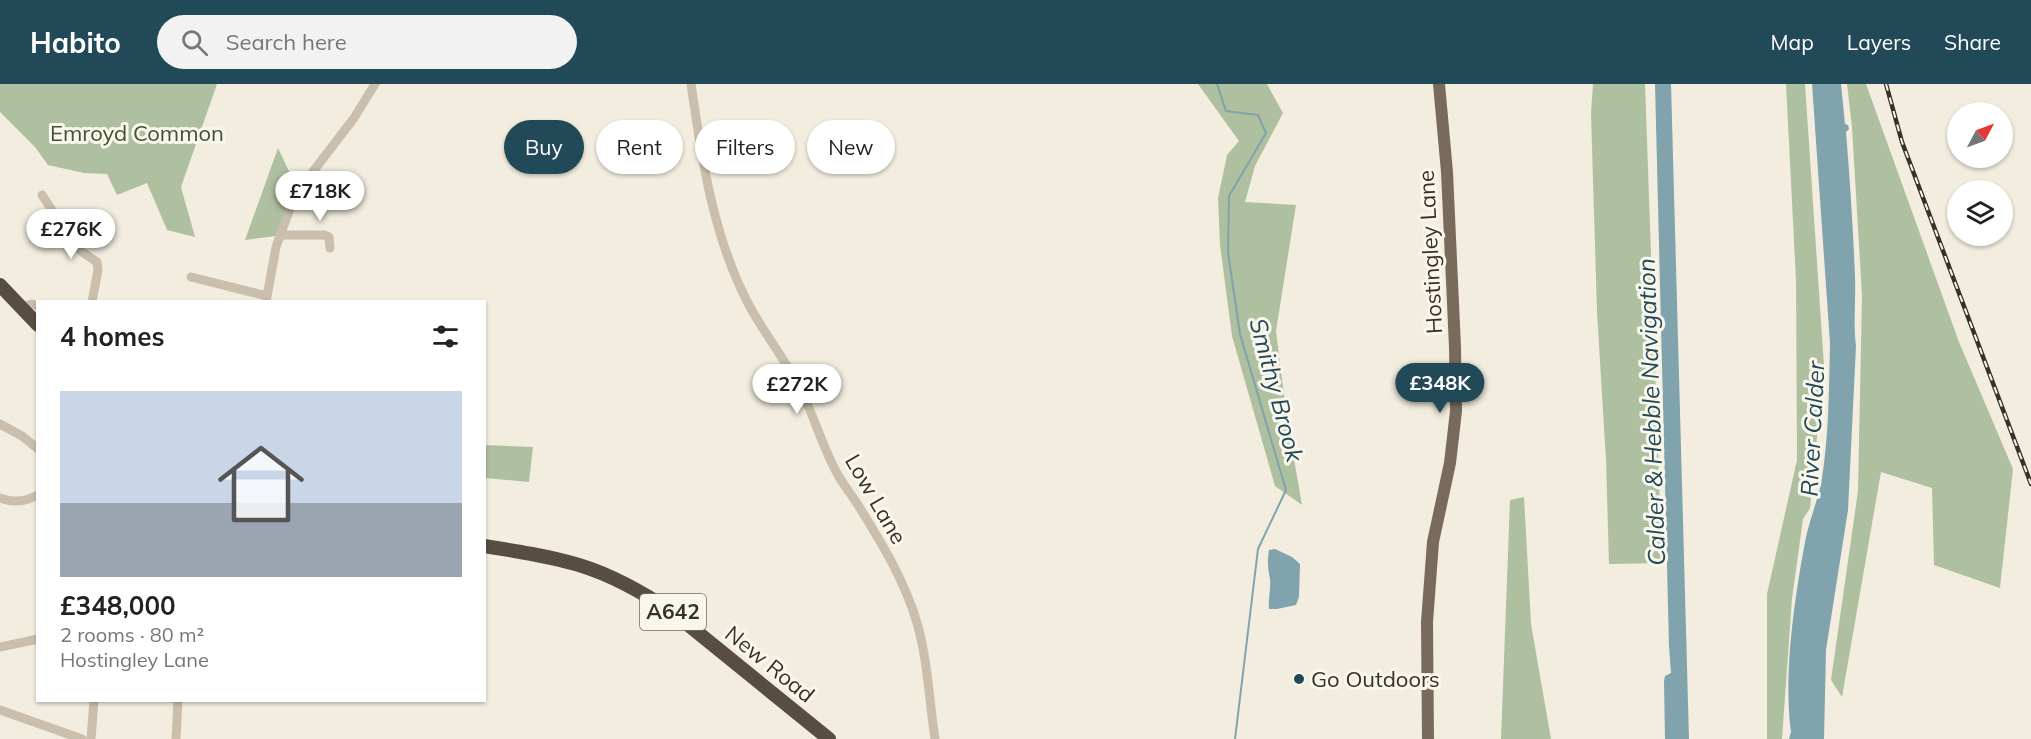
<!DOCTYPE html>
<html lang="en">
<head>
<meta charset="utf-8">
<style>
  :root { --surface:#fff; --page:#f2f2f2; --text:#222; --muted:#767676; --line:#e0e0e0; --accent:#224957 }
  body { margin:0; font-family:Mulish,sans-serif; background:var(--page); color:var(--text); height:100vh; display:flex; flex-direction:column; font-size:22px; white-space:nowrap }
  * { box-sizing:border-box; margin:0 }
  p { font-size:20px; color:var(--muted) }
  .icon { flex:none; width:33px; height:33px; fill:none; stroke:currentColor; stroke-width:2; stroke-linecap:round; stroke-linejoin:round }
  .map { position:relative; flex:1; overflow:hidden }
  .side { position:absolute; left:36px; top:216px; width:450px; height:402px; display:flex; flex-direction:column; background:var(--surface); border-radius:0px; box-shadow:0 2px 4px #0004 }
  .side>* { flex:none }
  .banner { position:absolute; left:504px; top:36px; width:570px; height:54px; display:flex; gap:12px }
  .needle { width:39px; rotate:49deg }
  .fabs { position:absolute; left:1947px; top:18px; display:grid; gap:12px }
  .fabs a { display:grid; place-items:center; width:66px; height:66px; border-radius:50%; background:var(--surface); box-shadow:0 2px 4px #0004; font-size:30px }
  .price { position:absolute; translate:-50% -51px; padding:0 14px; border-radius:21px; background:#fff; color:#222; font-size:20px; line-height:39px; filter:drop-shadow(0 2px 3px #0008) }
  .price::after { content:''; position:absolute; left:50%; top:36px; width:18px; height:14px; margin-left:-9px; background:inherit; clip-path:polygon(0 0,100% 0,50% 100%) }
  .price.active { background:var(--accent); color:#fff }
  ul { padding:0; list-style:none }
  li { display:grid; align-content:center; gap:12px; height:318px; padding:0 24px }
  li+li { border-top:2px solid var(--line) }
  li span { display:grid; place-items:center; height:186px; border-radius:0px; color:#555 }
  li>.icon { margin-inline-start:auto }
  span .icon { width:108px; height:108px; fill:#fffc; stroke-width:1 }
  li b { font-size:26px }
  h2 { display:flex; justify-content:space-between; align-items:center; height:72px; padding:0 24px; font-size:26px }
  .pill { padding:0 21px; border-radius:27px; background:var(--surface); box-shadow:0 2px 4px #0004; font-size:21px; line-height:54px }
  .pill.active { background:var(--accent); color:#fff }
  header { display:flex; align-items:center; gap:36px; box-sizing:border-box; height:84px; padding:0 30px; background:var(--accent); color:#fff }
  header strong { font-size:28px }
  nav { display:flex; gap:33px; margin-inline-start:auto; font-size:21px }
  .search { width:420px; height:54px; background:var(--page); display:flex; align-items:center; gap:15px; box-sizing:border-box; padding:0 21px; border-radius:33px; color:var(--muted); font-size:22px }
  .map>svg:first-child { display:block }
  .green { fill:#afc0a0 }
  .water { fill:#80a3ad }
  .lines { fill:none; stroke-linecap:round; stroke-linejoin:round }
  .stream { stroke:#80a3ad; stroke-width:2 }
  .minor { stroke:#c9bfac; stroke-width:9 }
  .major { stroke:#796b5c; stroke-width:12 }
  .highway { stroke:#584d42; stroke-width:14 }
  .rail-casing { stroke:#38312a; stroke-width:4.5 }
  .rail { stroke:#f9f6ec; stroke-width:2; stroke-dasharray:7; stroke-linecap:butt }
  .poi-dot { fill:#224957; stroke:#f9f6ec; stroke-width:2 }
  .labels { text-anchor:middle; stroke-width:6; stroke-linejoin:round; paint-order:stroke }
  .shield { fill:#f9f6ec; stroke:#726c64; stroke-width:1.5 }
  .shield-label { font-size:21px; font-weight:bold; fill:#38312a }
  .park-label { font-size:22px; fill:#40552f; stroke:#f9f6ec }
  .street-label { font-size:22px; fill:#38312a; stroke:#f9f6ec }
  .poi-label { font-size:22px; fill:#38312a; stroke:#f9f6ec; text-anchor:start }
  .water-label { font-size:24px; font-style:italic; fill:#224957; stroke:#f9f6ec }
</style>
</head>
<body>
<header>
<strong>Habito</strong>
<div class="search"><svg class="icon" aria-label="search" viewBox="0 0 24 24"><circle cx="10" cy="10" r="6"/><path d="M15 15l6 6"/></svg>Search here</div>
<nav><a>Map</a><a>Layers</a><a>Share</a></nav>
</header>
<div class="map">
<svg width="2031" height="655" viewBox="0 0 2031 655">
  <rect width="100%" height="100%" fill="#f2eddf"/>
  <path class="green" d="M 0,0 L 217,0 L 181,103 L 195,153 L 167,146 L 147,99 L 117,111 L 107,90 L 84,89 L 48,81 L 35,63 L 0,28 Z
    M 1198,0 L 1267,0 L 1283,29 L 1255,82 L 1245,118 L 1296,121 L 1276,247 L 1287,335 L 1302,421 L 1275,402 L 1232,252 L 1220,161 L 1218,114 L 1227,71 L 1239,57 Z
    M 1593,0 L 1645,0 L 1662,479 L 1609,480 L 1606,376 L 1597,228 L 1591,29 Z
    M 1786,0 L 1805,0 L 1824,282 L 1810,424 L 1803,435 L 1792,515 L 1782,655 L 1767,655 L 1767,510 L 1797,376 L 1796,196 Z
    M 1847,0 L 1866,0 L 1959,258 L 2013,385 L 2000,504 L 1934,481 L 1932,404 L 1881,388 L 1842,613 L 1831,596 L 1858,407 L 1862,212 L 1852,43 Z
    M 278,64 L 297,104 L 276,152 L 245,156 Z
    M 485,361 L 533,363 L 529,398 L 485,394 Z
    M 1524,413 L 1531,540 L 1551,655 L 1501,655 L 1510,416 Z"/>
  <path class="water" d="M 1655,0 L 1671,0 L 1689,655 L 1665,655 L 1664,597 L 1665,592 L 1671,589 L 1669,562 Z
    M 1812,0 L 1841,0 L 1845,40 L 1848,41 L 1849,45 L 1846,48 C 1850,96 1853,144 1855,192 C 1856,216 1853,239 1856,262 L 1848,426 L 1826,566 L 1824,655 L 1789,655 L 1791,648 C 1783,591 1795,510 1806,453 C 1810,435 1817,418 1821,400 C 1829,354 1829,306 1830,259 Z
    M 1275,465 L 1292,473 L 1300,480 L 1299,513 L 1296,521 L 1277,525 L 1269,525 C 1268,515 1271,505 1270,495 C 1268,484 1267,478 1269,466 Z"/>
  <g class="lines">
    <path class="stream" d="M 1217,0 L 1226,27 L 1258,31 L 1266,49 L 1229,112 L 1228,168 L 1240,250 L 1286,406 L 1258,465 L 1235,655"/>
    <path class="minor" d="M 691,0 C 702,76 713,154 750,223 C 766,252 787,278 802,308 C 815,335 823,365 838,391 C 844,402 852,411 858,421 C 881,458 905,497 917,539 C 928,577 929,616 935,655
      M 42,111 L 59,137 L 60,145 L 82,168 L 97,178 L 98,186 L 92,218
      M 280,151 L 324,151 L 329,153 L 330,164
      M 50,155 L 60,145
      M 191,193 L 267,212
      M 266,218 L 276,163 L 292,119 L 305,98 L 354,34 L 375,0
      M 21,223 L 32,220 L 38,222
      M 0,340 L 22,352 L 38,365
      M 0,414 C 15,419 23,418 38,411
      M 0,563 L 38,555
      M 0,626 L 82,655
      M 91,655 L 94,616
      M 176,655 L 178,616"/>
    <path class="major" d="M 1428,655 L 1427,538 L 1433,458 L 1450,379 L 1456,327 L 1455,263 L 1447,88 L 1439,0"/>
    <path class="highway" d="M 0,201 L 38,241
      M 484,462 C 516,467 548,472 579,481 C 612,491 641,508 670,526 L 829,655"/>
    <g class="rail-casing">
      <path id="rail" d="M 1886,0 L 1902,58 L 2031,400"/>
    </g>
    <use href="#rail" class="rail"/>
  </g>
  <circle class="poi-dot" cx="1299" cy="595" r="6"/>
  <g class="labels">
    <rect class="shield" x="640" y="510" width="66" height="36" rx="4.5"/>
    <g class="shield-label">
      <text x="673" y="535">A642</text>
    </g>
    <g class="park-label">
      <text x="137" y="57">Emroyd Common</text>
    </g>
    <g class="street-label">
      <text transform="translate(1430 168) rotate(-93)" y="8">Hostingley Lane</text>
      <text transform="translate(876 415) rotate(60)" y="8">Low Lane</text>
      <text transform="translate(770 580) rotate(39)" y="8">New Road</text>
    </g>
    <g class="poi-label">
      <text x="1311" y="603">Go Outdoors</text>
    </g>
    <g class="water-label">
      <text transform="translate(1276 306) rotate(75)" y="8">Smithy Brook</text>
      <text transform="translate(1652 328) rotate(-92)" y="8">Calder &amp; Hebble Navigation</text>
      <text transform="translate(1813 345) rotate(-87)" y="8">River Calder</text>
    </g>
  </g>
</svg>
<div class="fabs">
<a><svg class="needle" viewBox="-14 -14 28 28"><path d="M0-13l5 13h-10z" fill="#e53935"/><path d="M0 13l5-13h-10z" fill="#767676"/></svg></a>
<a><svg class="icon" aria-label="layers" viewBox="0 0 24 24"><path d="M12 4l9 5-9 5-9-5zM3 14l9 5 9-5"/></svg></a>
</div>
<b class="price" style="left:320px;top:138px">£718K</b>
<b class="price" style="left:71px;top:176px">£276K</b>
<b class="price active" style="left:1440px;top:330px">£348K</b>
<b class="price" style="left:797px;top:331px">£272K</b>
<div class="banner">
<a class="pill active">Buy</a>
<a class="pill">Rent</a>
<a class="pill">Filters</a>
<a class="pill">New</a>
</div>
<section class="side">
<h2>4 homes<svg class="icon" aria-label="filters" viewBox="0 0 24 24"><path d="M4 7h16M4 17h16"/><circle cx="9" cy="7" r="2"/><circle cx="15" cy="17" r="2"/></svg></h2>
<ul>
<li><span style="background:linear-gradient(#c9d6e8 60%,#9aa5b1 0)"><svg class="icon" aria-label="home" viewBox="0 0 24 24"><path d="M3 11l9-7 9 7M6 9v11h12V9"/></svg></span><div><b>£348,000</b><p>2 rooms · 80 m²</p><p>Hostingley Lane</p></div></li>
</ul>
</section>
</div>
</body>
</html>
